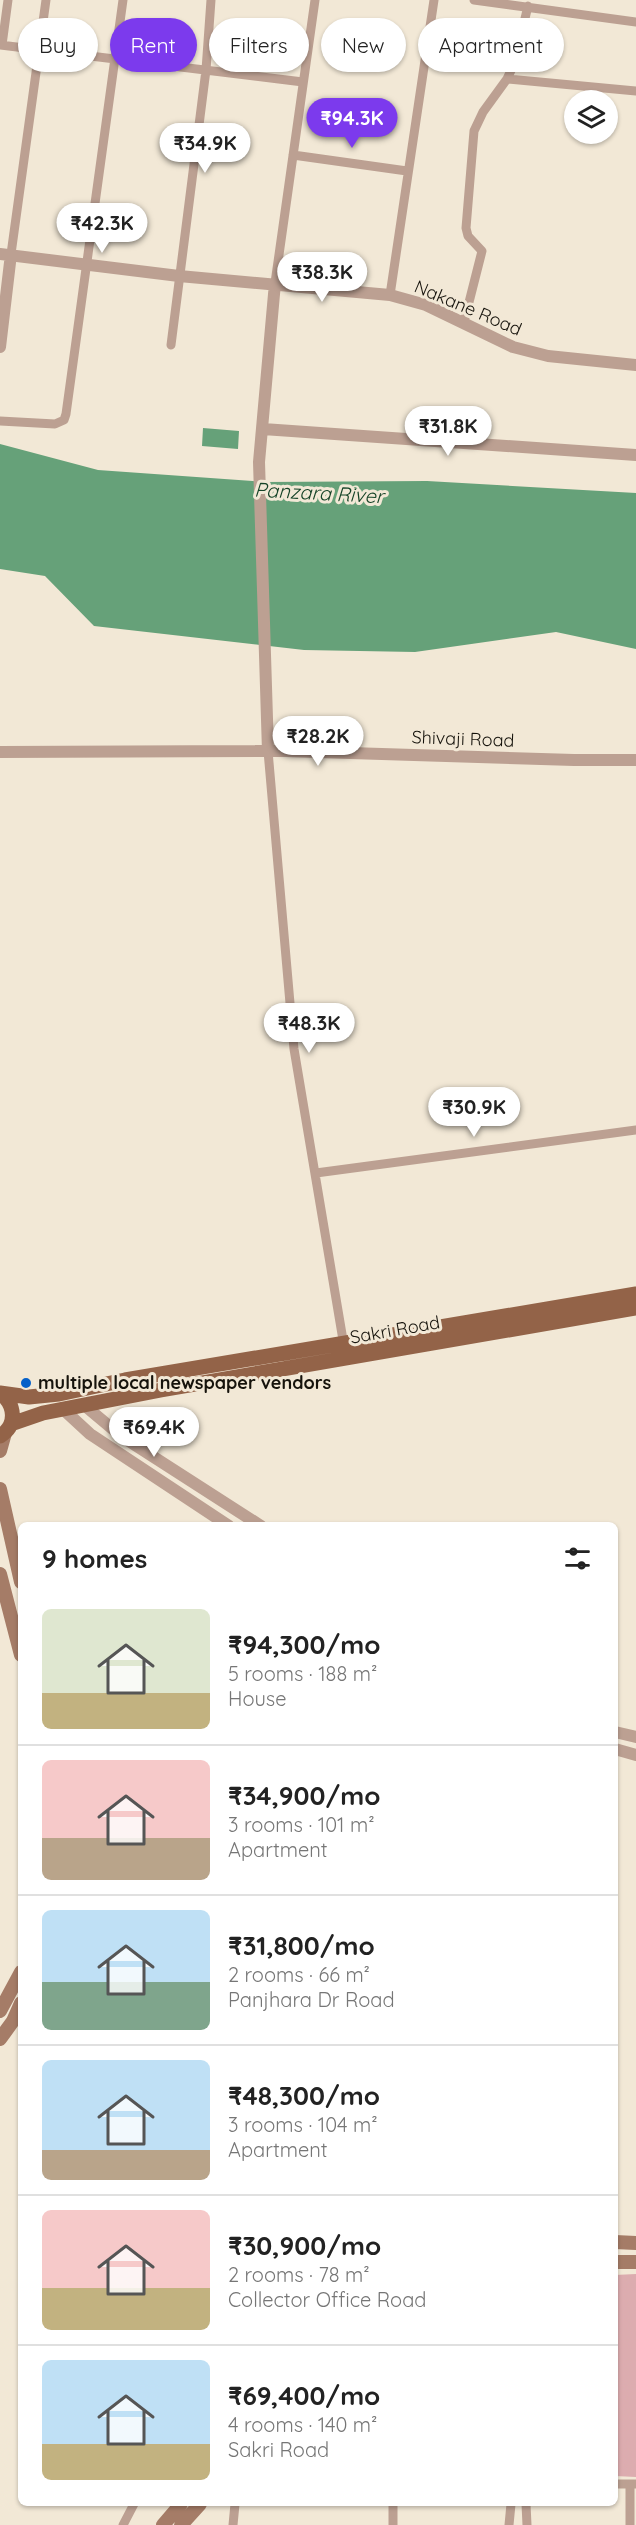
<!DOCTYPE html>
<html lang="en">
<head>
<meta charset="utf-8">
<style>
  :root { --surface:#fff; --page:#f6f6f6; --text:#222; --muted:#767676; --line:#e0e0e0; --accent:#7c3aed }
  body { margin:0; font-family:Quicksand,sans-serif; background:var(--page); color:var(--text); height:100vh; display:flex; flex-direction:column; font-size:22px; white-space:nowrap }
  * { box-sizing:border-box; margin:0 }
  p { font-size:20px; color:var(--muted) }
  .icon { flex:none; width:33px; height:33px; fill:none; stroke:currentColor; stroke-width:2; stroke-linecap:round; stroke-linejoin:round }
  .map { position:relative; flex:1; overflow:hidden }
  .sheet { position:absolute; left:18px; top:1522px; width:600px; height:984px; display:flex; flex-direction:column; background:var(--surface); border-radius:9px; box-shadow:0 2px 4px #0004 }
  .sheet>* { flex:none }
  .top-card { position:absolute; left:18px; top:18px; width:600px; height:54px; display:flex; gap:12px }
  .fabs { position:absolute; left:564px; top:90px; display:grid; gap:12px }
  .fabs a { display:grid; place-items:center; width:54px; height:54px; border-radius:50%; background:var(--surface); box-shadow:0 2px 4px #0004; font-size:30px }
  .price { position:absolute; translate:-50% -51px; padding:0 14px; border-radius:21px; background:#fff; color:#222; font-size:20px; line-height:39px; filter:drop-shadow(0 2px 3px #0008) }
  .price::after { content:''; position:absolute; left:50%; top:36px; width:18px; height:14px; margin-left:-9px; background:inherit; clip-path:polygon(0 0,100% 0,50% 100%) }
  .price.current { background:var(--accent); color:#fff }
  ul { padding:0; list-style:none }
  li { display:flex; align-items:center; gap:18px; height:150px; padding:0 24px }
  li+li { border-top:2px solid var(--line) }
  li span { display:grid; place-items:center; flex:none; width:168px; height:120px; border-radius:9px; color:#555 }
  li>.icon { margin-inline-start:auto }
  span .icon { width:72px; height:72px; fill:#fffc; stroke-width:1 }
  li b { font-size:26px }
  h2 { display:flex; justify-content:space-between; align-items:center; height:72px; padding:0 24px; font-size:26px }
  .chip { padding:0 21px; border-radius:27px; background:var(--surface); box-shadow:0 2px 4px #0004; font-size:21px; line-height:54px }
  .chip.current { background:var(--accent); color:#fff }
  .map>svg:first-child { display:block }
  .green { fill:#dcacaf }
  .water { fill:#66a179 }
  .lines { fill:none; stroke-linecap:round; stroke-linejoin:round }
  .minor { stroke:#bca092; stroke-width:9 }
  .tertiary { stroke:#bca092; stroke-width:12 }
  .secondary { stroke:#a57c67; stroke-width:14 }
  .primary { stroke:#936348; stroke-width:15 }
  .poi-dot { fill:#0560c9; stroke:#f2e8d6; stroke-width:2 }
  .labels { text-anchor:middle; stroke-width:6; stroke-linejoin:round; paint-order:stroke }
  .street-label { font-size:18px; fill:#16130c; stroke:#f2e8d6 }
  .poi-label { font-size:18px; font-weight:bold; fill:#16130c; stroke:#f2e8d6; text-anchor:start }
  .water-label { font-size:20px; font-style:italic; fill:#154327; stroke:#f2e8d6 }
</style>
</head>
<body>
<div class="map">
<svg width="636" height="2525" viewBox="0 0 636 2525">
  <rect width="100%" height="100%" fill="#f2e8d6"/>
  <path class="green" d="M 636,2274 L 636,2477 L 615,2476 L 615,2275 Z"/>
  <path class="water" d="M 203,428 L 239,431 L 238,449 L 202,446 Z
    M 0,444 L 98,470 L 265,482 L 427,481 L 636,493 L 636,649 L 556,632 L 415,652 L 304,650 L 94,626 L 45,576 L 0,569 Z"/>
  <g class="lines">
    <path class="minor" d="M 474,0 L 636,22
      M 0,45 L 303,82
      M 2,45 L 8,0
      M 507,79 L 636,91
      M 293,155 L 407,171
      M 11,254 L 46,0
      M 275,283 L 315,0
      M 390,295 L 434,0
      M 464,322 L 482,251 L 468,236 L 466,228 L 474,131 L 483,112 L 507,79 L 514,64 L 528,6
      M 171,345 L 206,70 L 211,0
      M 0,421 L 55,424 L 64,420 L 66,414 L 123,0
      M 268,751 L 294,1049 L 344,1346
      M 316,1173 L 636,1130
      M 615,2484 L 636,2484
      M 526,2504 L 527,2525
      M 123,2525 L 134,2504
      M 233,2525 L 235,2504
      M 393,2525 L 393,2504
      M 509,2525 L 511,2504
      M 630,2525 L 630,2484"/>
    <path class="tertiary" d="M 0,254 L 179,276 L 390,295 L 426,305 L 513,347 L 548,356 L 636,365
      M 0,347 L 11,254
      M 263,429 L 636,455
      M 268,751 L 259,462 L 275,283
      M 0,752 L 286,751 L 574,760 L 636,760
      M 84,1405 L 121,1436 L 261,1526
      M 64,1410 L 90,1434 L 229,1526
      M 615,1732 L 636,1737
      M 615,1749 L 636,1755"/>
    <path class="secondary" d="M 0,1451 L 5,1433
      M 0,1489 L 21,1582
      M 0,1574 L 21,1655
      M 0,2011 L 21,1972
      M 0,2039 L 13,2021 L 21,2003
      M 615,2242 L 636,2243
      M 615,2262 L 636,2262
      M 163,2525 L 181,2504
      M 181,2525 L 200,2504"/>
    <path class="primary" d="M 0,1393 L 29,1397 L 59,1394 L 125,1380 L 636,1294
      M 0,1393 C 15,1404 18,1425 0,1436
      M 11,1424 L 43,1413 L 161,1390 L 636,1308"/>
  </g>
  <circle class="poi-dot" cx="26" cy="1383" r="6"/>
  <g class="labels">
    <g class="street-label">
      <text transform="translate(468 308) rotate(23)" y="6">Nakane Road</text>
      <text transform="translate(463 739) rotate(2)" y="6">Shivaji Road</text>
      <text transform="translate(395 1330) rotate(-10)" y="6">Sakri Road</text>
    </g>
    <g class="poi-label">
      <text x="38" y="1389">multiple local newspaper vendors</text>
    </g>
    <g class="water-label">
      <text transform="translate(319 493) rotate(3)" y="7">Panzara River</text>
    </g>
  </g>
</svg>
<div class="fabs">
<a><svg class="icon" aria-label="layers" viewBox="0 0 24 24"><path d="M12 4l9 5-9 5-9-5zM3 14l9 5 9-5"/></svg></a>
</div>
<b class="price current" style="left:352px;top:149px">₹94.3K</b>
<b class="price" style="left:205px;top:174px">₹34.9K</b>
<b class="price" style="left:102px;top:254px">₹42.3K</b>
<b class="price" style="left:322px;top:303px">₹38.3K</b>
<b class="price" style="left:448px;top:457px">₹31.8K</b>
<b class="price" style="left:318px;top:767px">₹28.2K</b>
<b class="price" style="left:309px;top:1054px">₹48.3K</b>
<b class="price" style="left:474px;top:1138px">₹30.9K</b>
<b class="price" style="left:154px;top:1458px">₹69.4K</b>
<div class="top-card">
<a class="chip">Buy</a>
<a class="chip current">Rent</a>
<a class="chip">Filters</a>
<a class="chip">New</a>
<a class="chip">Apartment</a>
</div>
<section class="sheet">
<h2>9 homes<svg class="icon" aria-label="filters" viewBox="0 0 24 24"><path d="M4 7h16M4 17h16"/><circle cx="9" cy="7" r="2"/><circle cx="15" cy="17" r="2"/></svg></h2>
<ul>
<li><span style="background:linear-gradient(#dfe7d0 70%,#c2b280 0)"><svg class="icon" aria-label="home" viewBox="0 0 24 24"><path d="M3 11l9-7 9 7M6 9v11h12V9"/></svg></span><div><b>₹94,300/mo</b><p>5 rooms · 188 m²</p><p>House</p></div></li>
<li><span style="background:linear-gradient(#f6c9c9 65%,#b9a48a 0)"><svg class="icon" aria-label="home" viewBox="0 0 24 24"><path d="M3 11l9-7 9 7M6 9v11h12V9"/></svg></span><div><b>₹34,900/mo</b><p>3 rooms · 101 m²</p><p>Apartment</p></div></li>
<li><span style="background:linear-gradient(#bfe0f5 60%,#7fa58c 0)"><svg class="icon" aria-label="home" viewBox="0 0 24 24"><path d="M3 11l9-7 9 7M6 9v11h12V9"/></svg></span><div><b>₹31,800/mo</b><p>2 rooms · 66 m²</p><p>Panjhara Dr Road</p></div></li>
<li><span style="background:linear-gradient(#bfe0f5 75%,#b9a48a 0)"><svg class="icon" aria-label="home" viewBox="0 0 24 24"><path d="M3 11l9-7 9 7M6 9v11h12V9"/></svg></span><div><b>₹48,300/mo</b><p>3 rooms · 104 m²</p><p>Apartment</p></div></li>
<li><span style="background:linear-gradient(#f6c9c9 65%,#c2b280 0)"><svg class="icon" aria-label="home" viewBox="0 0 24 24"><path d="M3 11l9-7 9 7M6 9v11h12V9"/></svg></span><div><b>₹30,900/mo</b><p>2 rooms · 78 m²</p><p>Collector Office Road</p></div></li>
<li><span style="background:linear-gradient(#bfe0f5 70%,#c2b280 0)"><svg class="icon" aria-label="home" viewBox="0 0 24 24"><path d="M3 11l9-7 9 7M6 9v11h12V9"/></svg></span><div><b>₹69,400/mo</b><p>4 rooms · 140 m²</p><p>Sakri Road</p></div></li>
</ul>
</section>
</div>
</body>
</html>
